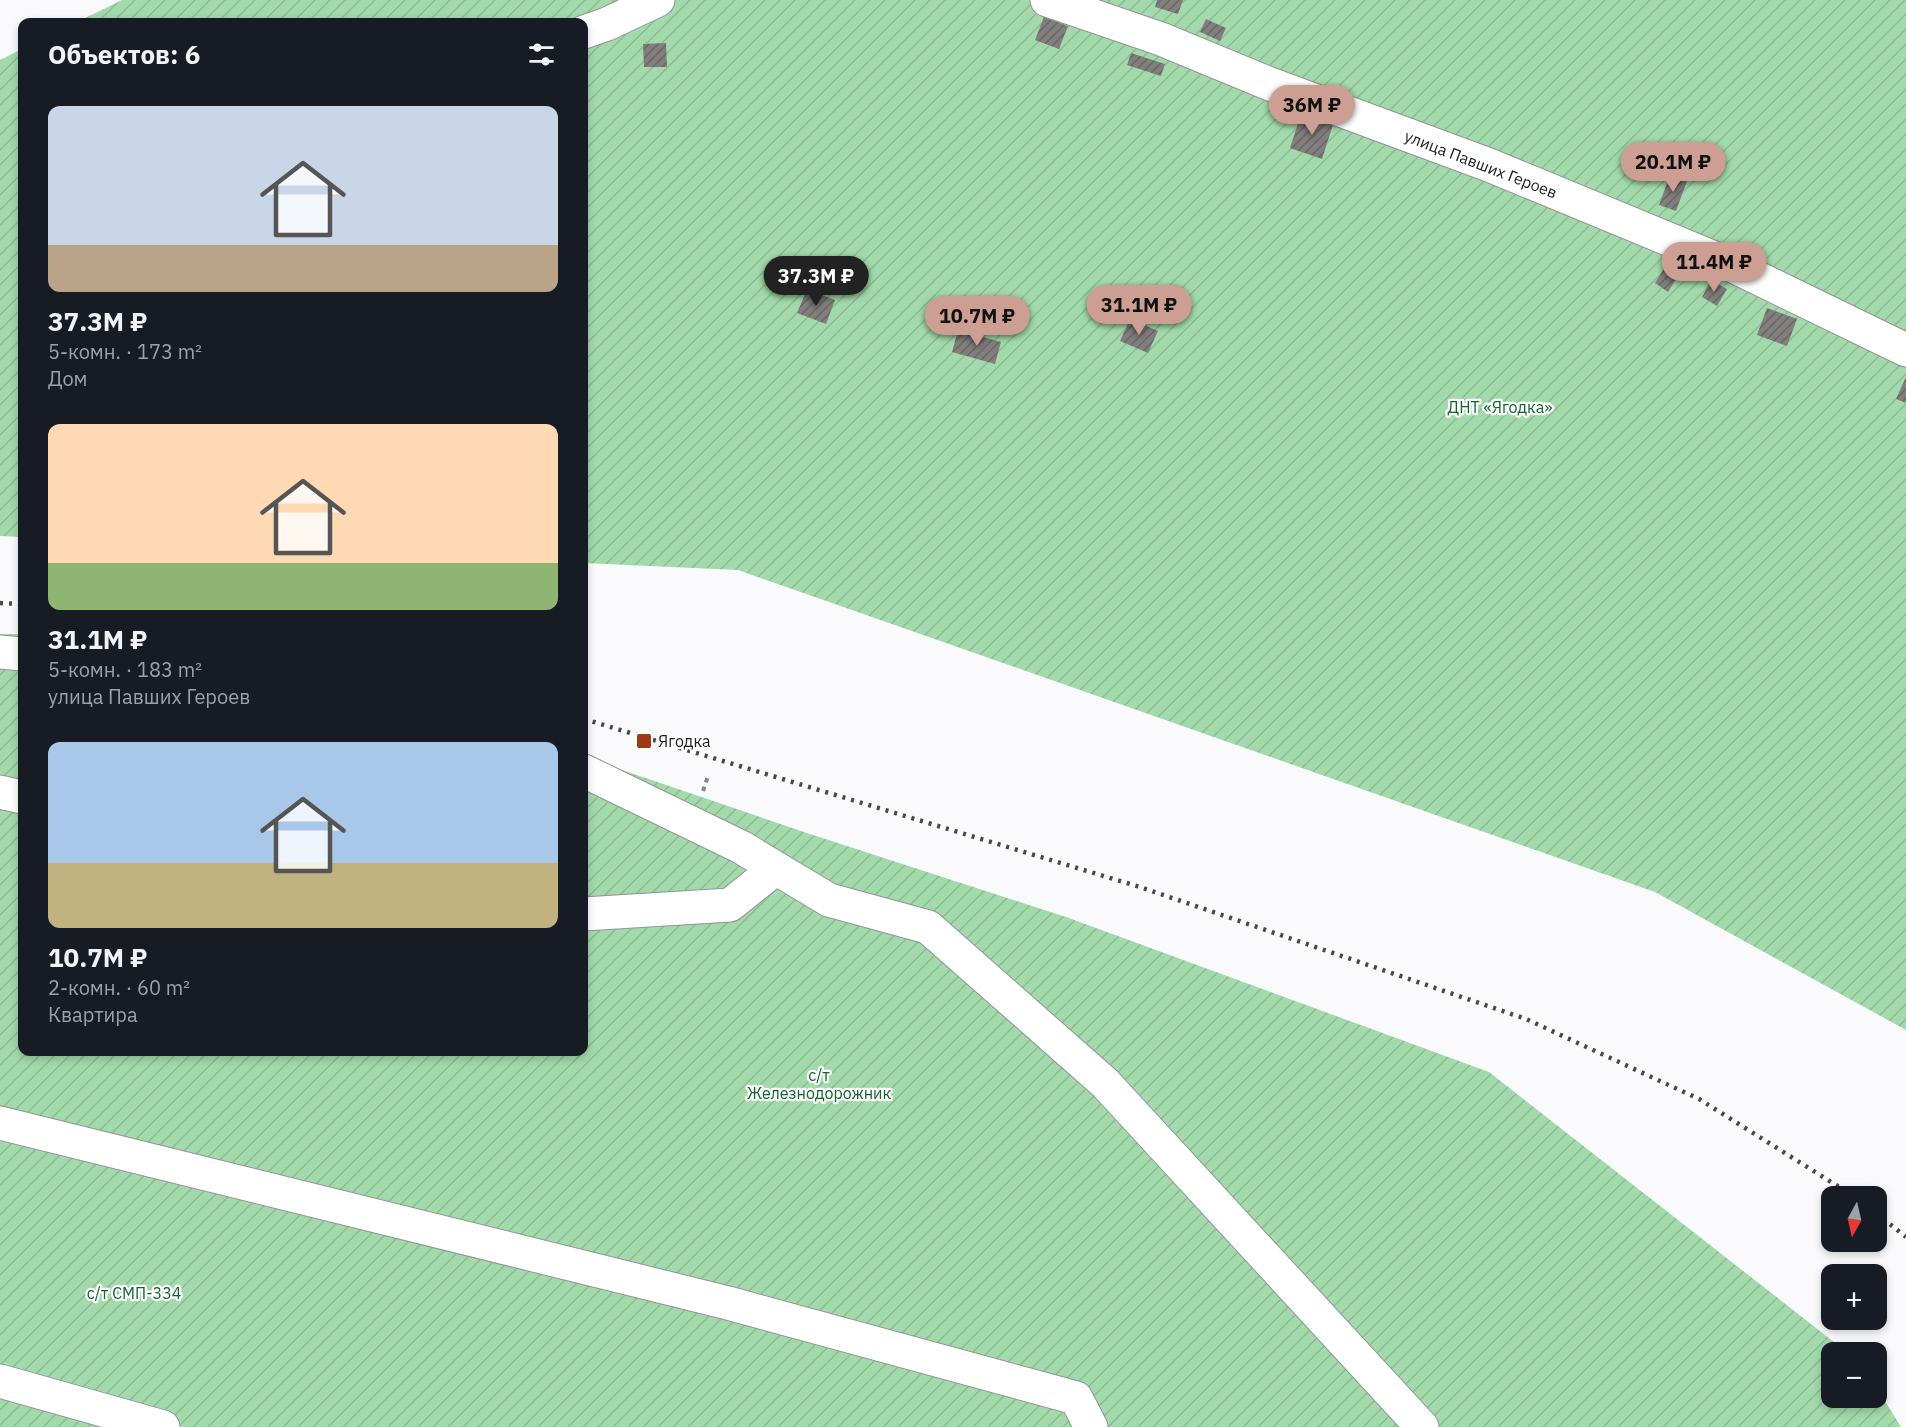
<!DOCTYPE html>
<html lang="ru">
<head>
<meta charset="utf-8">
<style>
  :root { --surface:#171b24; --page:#242831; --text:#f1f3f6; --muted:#9ea1a6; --accent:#cc9f92 }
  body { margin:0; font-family:"IBM Plex Sans",sans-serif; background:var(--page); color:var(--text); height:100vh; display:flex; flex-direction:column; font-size:22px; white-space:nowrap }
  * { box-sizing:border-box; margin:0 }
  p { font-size:20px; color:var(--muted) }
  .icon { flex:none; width:33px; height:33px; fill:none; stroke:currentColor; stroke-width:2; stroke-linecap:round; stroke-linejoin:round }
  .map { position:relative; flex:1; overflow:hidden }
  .side { position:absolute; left:18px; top:18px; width:570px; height:1038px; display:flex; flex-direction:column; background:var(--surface); border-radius:12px; box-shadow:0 3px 9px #0003 }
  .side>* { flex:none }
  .needle { width:39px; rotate:188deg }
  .buttons { position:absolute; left:1821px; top:1186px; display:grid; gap:12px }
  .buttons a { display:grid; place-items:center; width:66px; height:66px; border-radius:12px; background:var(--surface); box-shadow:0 3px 9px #0003; font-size:30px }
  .price { position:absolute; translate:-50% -51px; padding:0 14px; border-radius:21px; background:var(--accent); color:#111; font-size:20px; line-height:39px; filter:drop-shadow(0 2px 3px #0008) }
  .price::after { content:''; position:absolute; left:50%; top:36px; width:18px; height:14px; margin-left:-9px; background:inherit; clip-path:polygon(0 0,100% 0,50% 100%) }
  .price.active { background:#222; color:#fff }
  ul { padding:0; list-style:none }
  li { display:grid; align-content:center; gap:12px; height:318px; padding:0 30px }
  li span { display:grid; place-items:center; height:186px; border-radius:12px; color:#555 }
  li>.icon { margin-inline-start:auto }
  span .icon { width:108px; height:108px; fill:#fffc; stroke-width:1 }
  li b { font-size:26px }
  h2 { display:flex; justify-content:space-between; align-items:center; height:72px; padding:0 30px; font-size:26px }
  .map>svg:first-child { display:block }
  .garden { fill:url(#garden-furrows) }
  .building { fill:url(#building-hatch) }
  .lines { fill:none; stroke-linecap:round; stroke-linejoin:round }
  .minor-casing { stroke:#949497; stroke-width:35 }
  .path { stroke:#868688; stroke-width:4; stroke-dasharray:4.5 4.5; stroke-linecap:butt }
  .minor { stroke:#fff; stroke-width:33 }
  .rail { stroke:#48484a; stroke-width:4.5; stroke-dasharray:3 6; stroke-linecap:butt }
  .poi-dot { fill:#9f3817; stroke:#fff; stroke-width:2 }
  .labels { text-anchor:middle; stroke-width:4.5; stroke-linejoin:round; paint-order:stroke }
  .street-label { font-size:16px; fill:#1d1d1e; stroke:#fff }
  .park-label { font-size:16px; fill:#0f652c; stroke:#fff }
  .poi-label { font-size:16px; fill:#1d1d1e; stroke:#fff; text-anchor:start }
</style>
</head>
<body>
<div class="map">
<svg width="1906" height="1427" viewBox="0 0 1906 1427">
  <defs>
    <pattern id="garden-furrows" width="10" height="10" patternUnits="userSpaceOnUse" patternTransform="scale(1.5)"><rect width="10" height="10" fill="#a2daab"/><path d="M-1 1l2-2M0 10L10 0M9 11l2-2" fill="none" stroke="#8bbb93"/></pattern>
    <pattern id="building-hatch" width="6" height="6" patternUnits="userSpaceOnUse" patternTransform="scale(1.5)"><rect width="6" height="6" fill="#817e7d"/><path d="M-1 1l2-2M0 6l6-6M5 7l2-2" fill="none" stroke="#696766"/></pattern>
  </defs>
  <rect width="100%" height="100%" fill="#fafafd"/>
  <path class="garden" d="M 122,0 L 1906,0 L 1906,1030 L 1655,892 L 738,570 L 584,563 L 584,22 L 77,22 Z
    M 22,49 L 22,537 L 0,536 L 0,60 Z
    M 0,634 L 22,634 L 22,1052 L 584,1052 L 584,757 L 807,833 L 1066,917 L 1489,1072 L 1848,1353 L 1832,1353 L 1832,1398 L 1876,1398 L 1877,1388 L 1901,1427 L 0,1427 Z"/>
  <path class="building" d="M 1157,0 L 1183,0 L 1178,14 L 1155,7 Z
    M 1044,17 L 1068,26 L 1059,49 L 1035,40 Z
    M 1206,19 L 1226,28 L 1220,41 L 1200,32 Z
    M 666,43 L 667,67 L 644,67 L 643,44 Z
    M 1131,53 L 1165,64 L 1161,76 L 1127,65 Z
    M 1301,114 L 1333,125 L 1322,159 L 1290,148 Z
    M 1670,175 L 1687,181 L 1676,211 L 1659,205 Z
    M 1666,265 L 1680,273 L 1668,292 L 1655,283 Z
    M 1711,280 L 1727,289 L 1717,306 L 1702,297 Z
    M 807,289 L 835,300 L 826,324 L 797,313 Z
    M 1767,308 L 1797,319 L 1787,346 L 1757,335 Z
    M 1130,319 L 1158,331 L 1148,353 L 1120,341 Z
    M 958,330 L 1001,342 L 995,364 L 952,352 Z
    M 1906,377 L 1906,403 L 1896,399 Z"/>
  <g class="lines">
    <g class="minor-casing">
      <path id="minor" d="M 1047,0 L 1161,39 L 1270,84 L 1489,165 L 1731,265 L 1906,350
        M 584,32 L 607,24 L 658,0
        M 0,652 L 22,654
        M 584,771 L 741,847 L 829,900 L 928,927 L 1105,1083 L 1422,1427
        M 0,792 L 22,797
        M 584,914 L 730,905 L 776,868
        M 0,1123 L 728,1303 L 1076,1398 L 1091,1427
        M 0,1381 L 163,1427"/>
    </g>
    <path class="path" d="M 703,791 L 708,776"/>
    <use href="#minor" class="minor"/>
    <path class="rail" d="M 0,603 L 22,604
      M 584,719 L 1140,887 L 1526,1019 L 1699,1099 L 1855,1197
      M 1876,1213 L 1906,1237"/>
  </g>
  <rect class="poi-dot" x="636" y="733" width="16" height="16" rx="3"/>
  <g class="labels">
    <g class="street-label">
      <text transform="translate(1481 164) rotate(21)" y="6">улица Павших Героев</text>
    </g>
    <g class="park-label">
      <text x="1500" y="413">ДНТ «Ягодка»</text>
      <text x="819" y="1081">с/т<tspan x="819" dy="18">Железнодорожник</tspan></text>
      <text x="134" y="1299">с/т СМП-334</text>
    </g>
    <g class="poi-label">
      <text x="658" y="747">Ягодка</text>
    </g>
  </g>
</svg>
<div class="buttons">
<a><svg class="needle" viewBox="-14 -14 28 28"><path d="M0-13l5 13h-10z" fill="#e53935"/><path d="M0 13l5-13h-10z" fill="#9ea1a6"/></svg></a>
<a>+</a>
<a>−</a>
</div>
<b class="price" style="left:1312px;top:136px">36M ₽</b>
<b class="price" style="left:1673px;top:193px">20.1M ₽</b>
<b class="price" style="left:1714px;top:293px">11.4M ₽</b>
<b class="price active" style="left:816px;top:307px">37.3M ₽</b>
<b class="price" style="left:1139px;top:336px">31.1M ₽</b>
<b class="price" style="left:977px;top:347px">10.7M ₽</b>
<section class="side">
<h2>Объектов: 6<svg class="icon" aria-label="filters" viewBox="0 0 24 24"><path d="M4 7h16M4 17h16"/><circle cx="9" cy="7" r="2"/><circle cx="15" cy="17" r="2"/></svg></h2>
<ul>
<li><span style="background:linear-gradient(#c9d6e8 75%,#b9a48a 0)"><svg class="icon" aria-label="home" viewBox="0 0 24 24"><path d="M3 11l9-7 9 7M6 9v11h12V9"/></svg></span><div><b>37.3M ₽</b><p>5-комн. · 173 m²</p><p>Дом</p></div></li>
<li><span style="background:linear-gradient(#ffd9b3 75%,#8fb573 0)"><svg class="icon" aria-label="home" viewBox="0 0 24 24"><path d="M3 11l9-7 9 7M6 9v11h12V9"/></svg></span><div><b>31.1M ₽</b><p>5-комн. · 183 m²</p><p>улица Павших Героев</p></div></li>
<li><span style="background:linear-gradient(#a9c7e8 65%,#c2b280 0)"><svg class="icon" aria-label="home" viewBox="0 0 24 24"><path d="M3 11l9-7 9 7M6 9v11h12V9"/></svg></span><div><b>10.7M ₽</b><p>2-комн. · 60 m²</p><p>Квартира</p></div></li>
</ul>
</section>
</div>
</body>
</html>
